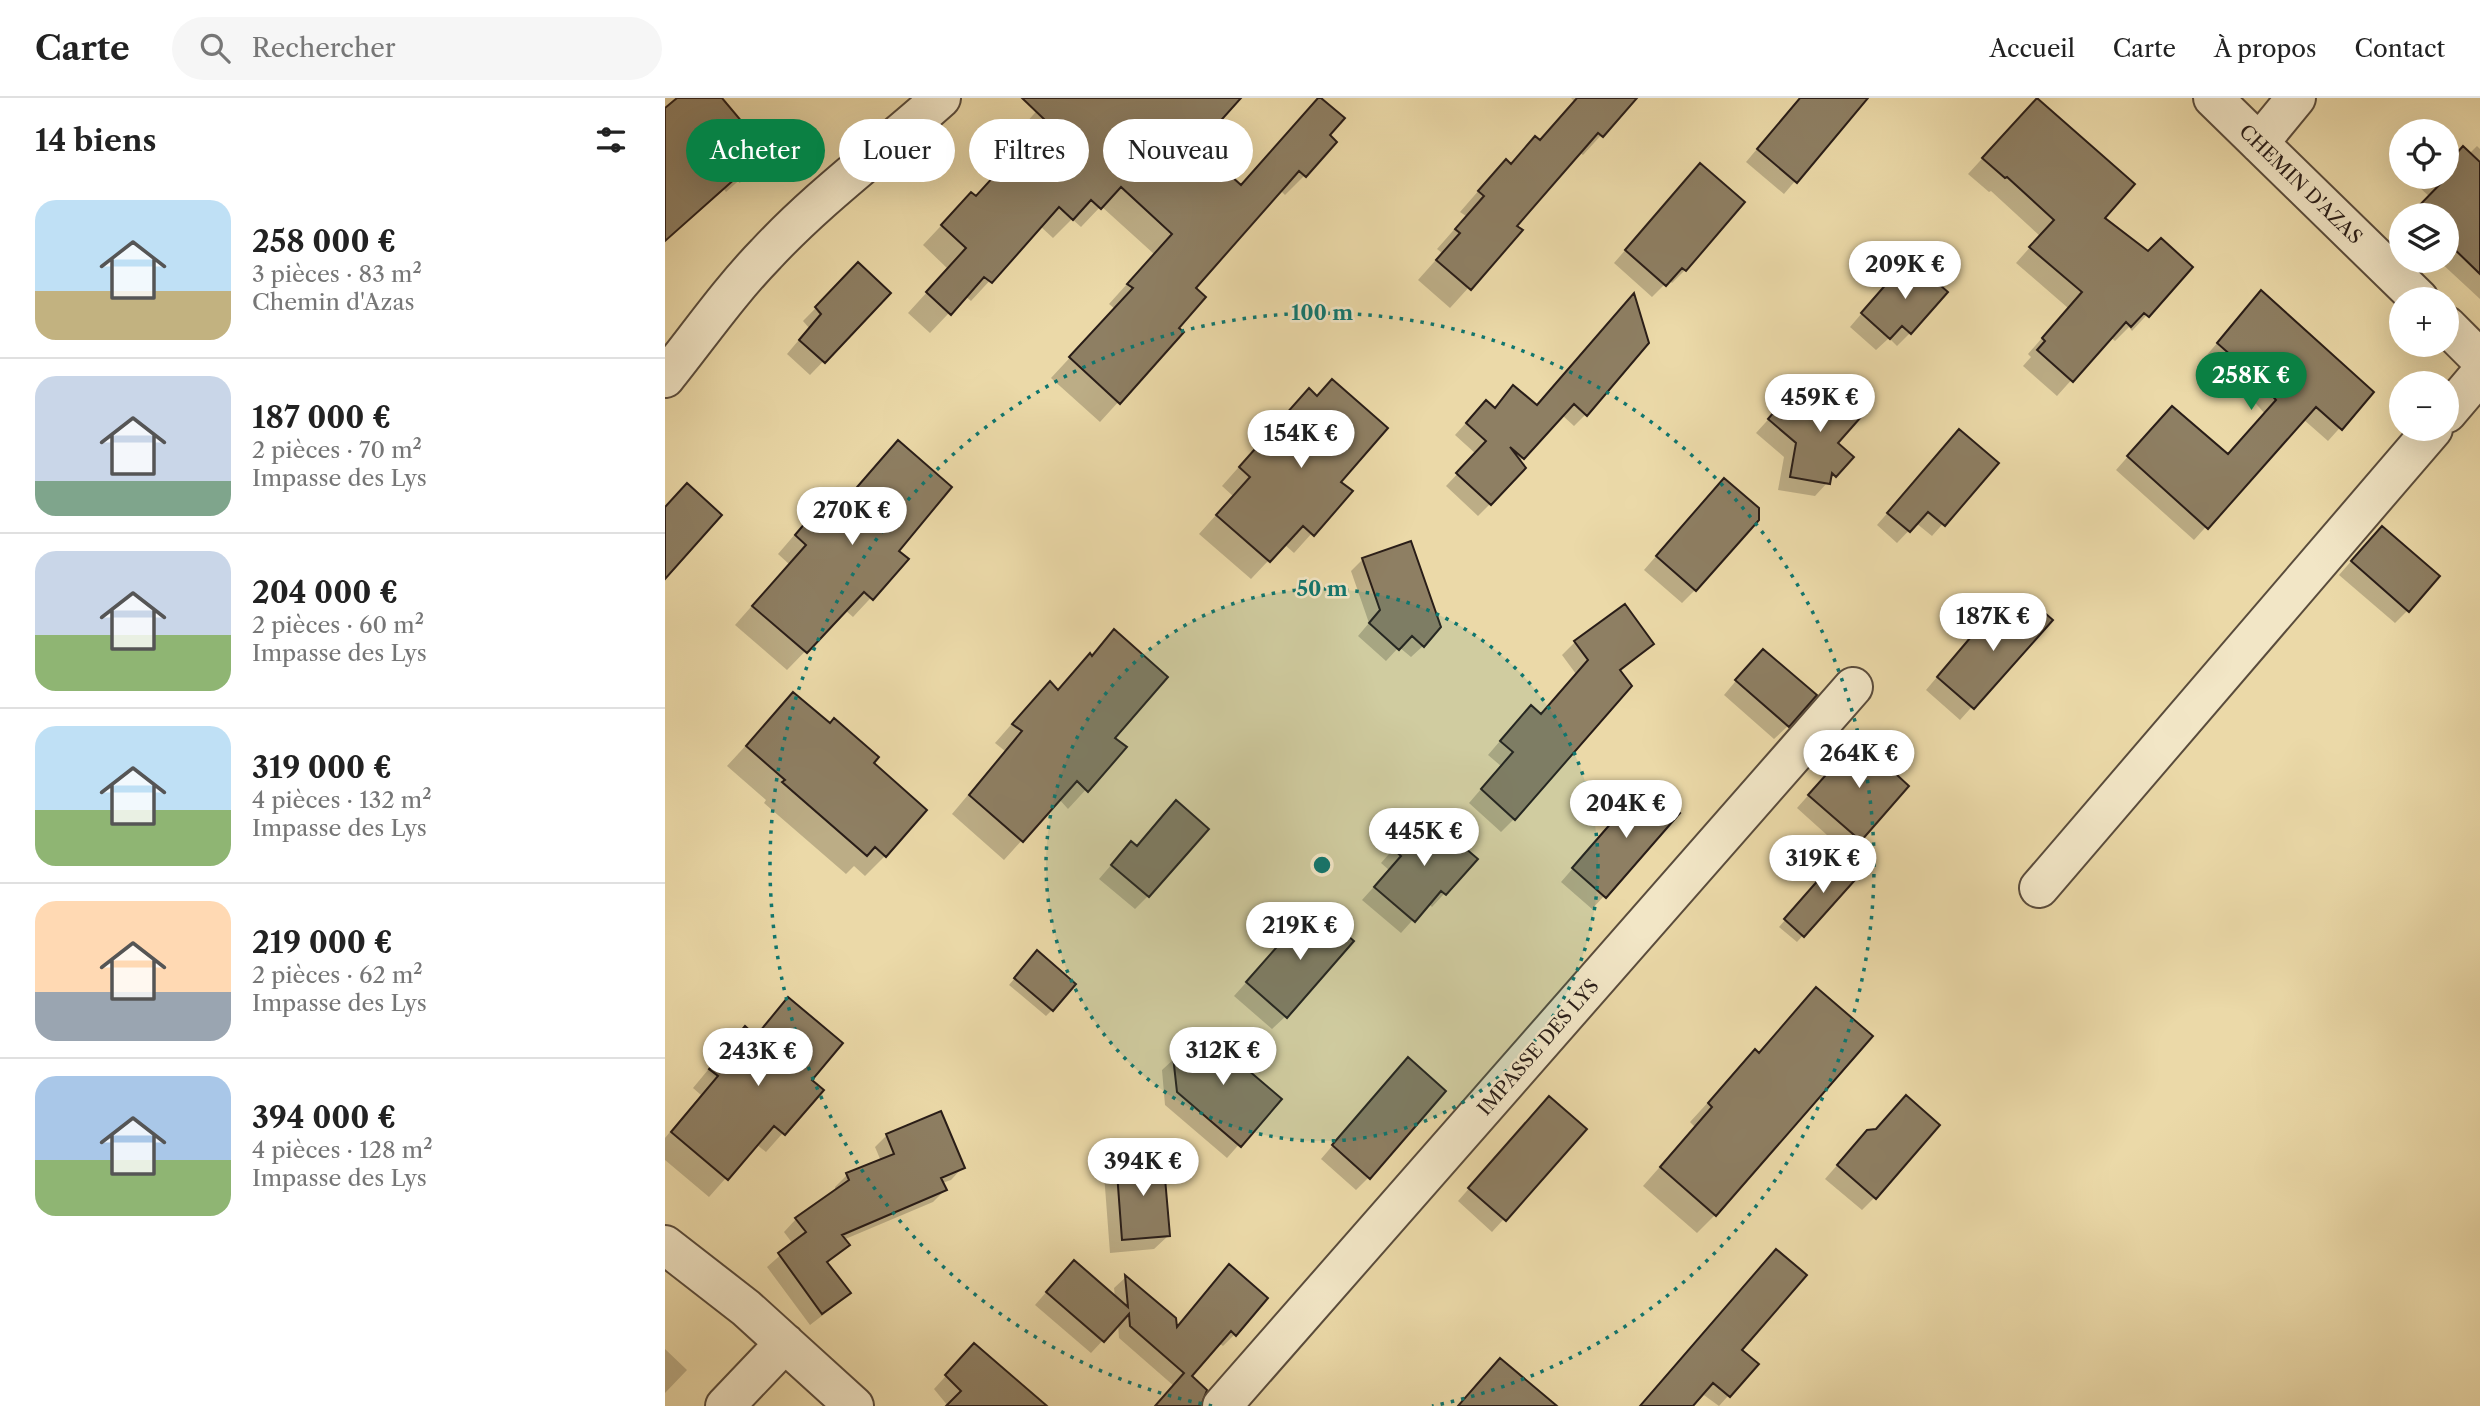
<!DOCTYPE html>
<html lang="fr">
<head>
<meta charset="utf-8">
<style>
  :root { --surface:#fff; --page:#f6f6f6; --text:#222; --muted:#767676; --line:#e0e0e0; --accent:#0b8043 }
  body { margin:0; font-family:"Libre Caslon Text",serif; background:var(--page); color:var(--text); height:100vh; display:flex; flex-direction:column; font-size:26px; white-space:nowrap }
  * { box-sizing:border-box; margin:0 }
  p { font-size:23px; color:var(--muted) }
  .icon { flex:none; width:38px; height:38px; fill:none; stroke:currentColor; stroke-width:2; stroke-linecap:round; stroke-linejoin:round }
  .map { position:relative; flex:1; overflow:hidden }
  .sheet { display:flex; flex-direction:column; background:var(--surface); width:665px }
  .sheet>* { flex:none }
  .guide { position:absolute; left:21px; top:21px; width:665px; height:63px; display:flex; gap:14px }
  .tools { position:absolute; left:1724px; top:21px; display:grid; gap:14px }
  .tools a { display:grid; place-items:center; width:70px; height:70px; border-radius:50%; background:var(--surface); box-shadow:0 7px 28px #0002; font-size:35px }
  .price { position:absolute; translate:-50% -60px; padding:0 16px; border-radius:24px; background:#fff; color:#222; font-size:23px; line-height:46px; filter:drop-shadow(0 2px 4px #0008) }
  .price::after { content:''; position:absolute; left:50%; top:42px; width:21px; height:16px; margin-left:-10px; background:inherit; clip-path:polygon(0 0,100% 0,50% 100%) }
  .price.selected { background:var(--accent); color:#fff }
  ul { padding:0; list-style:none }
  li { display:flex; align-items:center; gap:21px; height:175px; padding:0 35px }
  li+li { border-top:2px solid var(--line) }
  li span { display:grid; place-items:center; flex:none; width:196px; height:140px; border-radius:21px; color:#555 }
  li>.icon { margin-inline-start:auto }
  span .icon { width:84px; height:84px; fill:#fffc; stroke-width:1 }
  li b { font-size:30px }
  h2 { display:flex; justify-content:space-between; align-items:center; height:84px; padding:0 35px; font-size:30px }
  .chip { padding:0 24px; border-radius:32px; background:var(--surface); box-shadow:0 7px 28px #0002; font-size:24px; line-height:63px }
  .chip.selected { background:var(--accent); color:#fff }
  header { display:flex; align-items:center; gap:42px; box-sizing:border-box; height:98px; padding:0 35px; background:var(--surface); border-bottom:2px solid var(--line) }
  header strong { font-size:33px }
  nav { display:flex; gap:38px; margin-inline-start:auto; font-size:24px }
  .search { width:490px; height:63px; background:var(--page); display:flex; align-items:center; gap:18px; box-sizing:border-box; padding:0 24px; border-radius:38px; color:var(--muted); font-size:26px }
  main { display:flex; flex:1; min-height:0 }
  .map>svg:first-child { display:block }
  .shadow { fill:#0003 }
  .building { fill:#8e7f63; stroke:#291d18; stroke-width:2 }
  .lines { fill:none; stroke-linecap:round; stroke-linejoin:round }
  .minor-casing { stroke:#5a4c3c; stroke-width:42 }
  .minor { stroke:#f2e6c6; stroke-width:38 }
  .ring { fill:none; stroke:#0f766e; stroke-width:3.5; stroke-dasharray:3.5 7 }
  .labels { text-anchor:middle; stroke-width:5; stroke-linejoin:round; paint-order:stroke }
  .street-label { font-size:19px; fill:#291d18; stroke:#f2e6c6 }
  .centre { fill:#0f766e; stroke:#f2e6c6; stroke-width:3.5 }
  .ring-label { font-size:21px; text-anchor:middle; font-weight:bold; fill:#0f766e; stroke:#f2e6c6; stroke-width:5; stroke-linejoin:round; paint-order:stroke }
</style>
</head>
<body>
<header>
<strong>Carte</strong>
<div class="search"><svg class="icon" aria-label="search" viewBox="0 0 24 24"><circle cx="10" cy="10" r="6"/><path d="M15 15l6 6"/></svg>Rechercher</div>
<nav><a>Accueil</a><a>Carte</a><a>À propos</a><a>Contact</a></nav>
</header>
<main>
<section class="sheet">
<h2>14 biens<svg class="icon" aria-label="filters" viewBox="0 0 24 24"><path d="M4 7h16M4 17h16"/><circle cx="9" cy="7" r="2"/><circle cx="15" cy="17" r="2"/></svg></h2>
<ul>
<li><span style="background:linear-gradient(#bfe0f5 65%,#c2b280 0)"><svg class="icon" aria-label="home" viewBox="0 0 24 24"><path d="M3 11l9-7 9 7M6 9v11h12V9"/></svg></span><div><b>258 000 €</b><p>3 pièces · 83 m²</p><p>Chemin d'Azas</p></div></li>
<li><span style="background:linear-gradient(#c9d6e8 75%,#7fa58c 0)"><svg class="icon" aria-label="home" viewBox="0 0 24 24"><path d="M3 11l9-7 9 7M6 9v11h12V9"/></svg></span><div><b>187 000 €</b><p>2 pièces · 70 m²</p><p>Impasse des Lys</p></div></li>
<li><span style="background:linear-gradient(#c9d6e8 60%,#8fb573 0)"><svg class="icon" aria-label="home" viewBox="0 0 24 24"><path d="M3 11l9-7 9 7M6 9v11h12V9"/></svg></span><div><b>204 000 €</b><p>2 pièces · 60 m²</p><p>Impasse des Lys</p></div></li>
<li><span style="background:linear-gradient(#bfe0f5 60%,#8fb573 0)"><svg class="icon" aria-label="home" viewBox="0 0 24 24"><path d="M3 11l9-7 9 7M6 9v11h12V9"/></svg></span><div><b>319 000 €</b><p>4 pièces · 132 m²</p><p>Impasse des Lys</p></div></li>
<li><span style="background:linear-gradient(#ffd9b3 65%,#9aa5b1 0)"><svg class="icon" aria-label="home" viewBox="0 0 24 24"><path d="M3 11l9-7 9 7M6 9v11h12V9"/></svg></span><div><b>219 000 €</b><p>2 pièces · 62 m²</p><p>Impasse des Lys</p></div></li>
<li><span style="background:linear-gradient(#a9c7e8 60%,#8fb573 0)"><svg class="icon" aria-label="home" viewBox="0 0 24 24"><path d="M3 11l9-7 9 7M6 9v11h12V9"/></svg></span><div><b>394 000 €</b><p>4 pièces · 128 m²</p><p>Impasse des Lys</p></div></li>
</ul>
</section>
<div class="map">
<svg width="1815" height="1308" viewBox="0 0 1815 1308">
  <rect width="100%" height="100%" fill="#ebd9a8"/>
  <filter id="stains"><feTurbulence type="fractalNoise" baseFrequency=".00286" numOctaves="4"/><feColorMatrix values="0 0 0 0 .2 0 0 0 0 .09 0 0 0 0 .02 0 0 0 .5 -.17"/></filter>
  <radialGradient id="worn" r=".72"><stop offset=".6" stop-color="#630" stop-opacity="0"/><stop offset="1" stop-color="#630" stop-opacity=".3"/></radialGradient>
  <path class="shadow" d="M 14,0 L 49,0 L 90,68 L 61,94 L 58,90 L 0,142 L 0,13 Z
    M 383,0 L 574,0 L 530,49 L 575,88 L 654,1 L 662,37 L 640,77 L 620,97 L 615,92 L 528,190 L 511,230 L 517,234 L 435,324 L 386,280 L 450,211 L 444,206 L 489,156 L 436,108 L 416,129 L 407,121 L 388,140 L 375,128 L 306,203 L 300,198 L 265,235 L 243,215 L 283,171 L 258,147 L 287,116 L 310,100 L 362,42 L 353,34 Z
    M 906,0 L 970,0 L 918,57 L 914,54 L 850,128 L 855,133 L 785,210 L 753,182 L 777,155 L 772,151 L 801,118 L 795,114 L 822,83 L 845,67 L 870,40 L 874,43 L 909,3 Z
    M 1135,0 L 1201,0 L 1119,96 L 1081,64 Z
    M 1358,16 L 1438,120 L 1483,155 L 1526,169 L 1467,233 L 1464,229 L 1450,243 L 1445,239 L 1392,298 L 1358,268 L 1366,259 L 1363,256 L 1403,210 L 1351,165 L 1375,138 L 1326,93 L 1324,94 L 1303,76 Z
    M 1812,48 L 1815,51 L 1815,201 L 1774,163 L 1782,163 L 1782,117 L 1747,117 L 1765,99 L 1743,79 L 1782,79 L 1782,51 L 1789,59 L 1804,56 Z
    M 1023,80 L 1078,105 L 1020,172 L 1007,185 L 1004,182 L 987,199 L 949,165 Z
    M 193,167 L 223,196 L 145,277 L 122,256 L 144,230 L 138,223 Z
    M 1231,175 L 1245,235 L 1232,248 L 1224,240 L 1211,252 L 1185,229 Z
    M 1596,194 L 1706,295 L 1663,343 L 1638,321 L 1529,442 L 1451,372 L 1495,322 L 1562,358 L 1600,316 L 1580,293 L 1541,258 Z
    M 957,209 L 921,316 L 909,328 L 897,317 L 854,364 L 825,406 L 813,418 L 781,388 L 811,356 L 790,337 L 809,316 L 829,311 L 837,302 L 871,309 Z
    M 1121,302 L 1186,359 L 1150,398 L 1113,392 L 1119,359 L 1091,335 Z
    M 625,311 L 673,384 L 685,393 L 629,455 L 619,446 L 586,481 L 534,436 L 568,398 L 557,388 Z
    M 233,344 L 232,453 L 242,461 L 188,519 L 180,512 L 122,572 L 70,527 L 124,466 L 113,456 L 150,413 L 168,395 L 179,404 Z
    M 1283,345 L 1331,366 L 1267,438 L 1251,425 L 1232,445 L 1212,427 Z
    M 1046,395 L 1030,492 L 1017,505 L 979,472 Z
    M 1704,443 L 1743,512 L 1730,525 L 1674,477 Z
    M 698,461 L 758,548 L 746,559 L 734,549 L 721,563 L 693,538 L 704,525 L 686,473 Z
    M 1350,519 L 1385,522 L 1295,622 L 1261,592 L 1299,547 Z
    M 450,534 L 447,640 L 459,650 L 403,711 L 394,701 L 339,762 L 287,716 L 340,653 L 330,645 L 366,604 L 384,586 L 392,593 Z
    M 910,544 L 987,546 L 955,574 L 849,721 L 836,734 L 804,705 L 836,668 L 823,657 L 853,622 L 876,617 L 911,576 L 897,557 Z
    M 1085,566 L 1123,628 L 1109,641 L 1059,597 Z
    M 128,596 L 206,665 L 220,758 L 200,778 L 189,768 L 181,776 L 99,705 L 101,702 L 62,668 Z
    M 1180,656 L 1242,688 L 1182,755 L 1132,710 Z
    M 969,700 L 939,798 L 927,811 L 896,784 Z
    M 498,718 L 483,798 L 470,811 L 434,781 L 453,759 L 471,749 Z
    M 747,730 L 810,762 L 767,809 L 763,805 L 736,835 L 697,802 L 724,772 L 716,765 Z
    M 1171,763 L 1195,773 L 1132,844 L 1114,829 Z
    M 635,824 L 621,918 L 607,931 L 569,898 Z
    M 366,861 L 387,912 L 381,918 L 344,887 Z
    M 123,902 L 144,982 L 156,992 L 101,1054 L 91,1046 L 44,1099 L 0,1062 L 0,1040 L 36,997 L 28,990 L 62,949 L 80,931 L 89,939 Z
    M 523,938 L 561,955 L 614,1001 L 562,1060 L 500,1007 L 497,972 L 510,960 L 510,951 Z
    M 1090,953 L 1050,1117 L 1032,1135 L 978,1088 L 1030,1029 L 1025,1024 Z
    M 730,975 L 704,1079 L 691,1092 L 656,1061 Z
    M 872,1013 L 920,1032 L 827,1134 L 793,1103 Z
    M 1202,1033 L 1210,1099 L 1197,1112 L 1160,1081 Z
    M 222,1037 L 298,1069 L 286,1082 L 277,1085 L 280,1092 L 268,1104 L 178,1142 L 182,1147 L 161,1166 L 183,1195 L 171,1207 L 145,1227 L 102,1169 L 128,1146 L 119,1134 L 131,1121 L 171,1093 L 170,1089 L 182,1077 L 216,1063 L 210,1049 Z
    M 452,1063 L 503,1138 L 489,1151 L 445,1155 L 439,1076 Z
    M 1100,1164 L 1074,1252 L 1091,1266 L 1063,1298 L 1054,1308 L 1036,1295 L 1026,1308 L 975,1308 Z
    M 397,1176 L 450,1200 L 449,1190 L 461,1179 L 510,1231 L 552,1181 L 570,1236 L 558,1248 L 554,1245 L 525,1279 L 532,1308 L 491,1308 L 509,1288 L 454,1240 L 453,1226 L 426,1255 L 370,1207 Z
    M 0,1251 L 22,1272 L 0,1295 Z
    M 297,1260 L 372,1308 L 283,1308 L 269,1291 Z"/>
  <path class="building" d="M 12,0 L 57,0 L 104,56 L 75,83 L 72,79 L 0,143 L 0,10 Z
    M 357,0 L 576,0 L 533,48 L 576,87 L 653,0 L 656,0 L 680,20 L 665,37 L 672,44 L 641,79 L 634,73 L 531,190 L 541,199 L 514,230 L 519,234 L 455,306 L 404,259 L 468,190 L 462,186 L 507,136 L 456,89 L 436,111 L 426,102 L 408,122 L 394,109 L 327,185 L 319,179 L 286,217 L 261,194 L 301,150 L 276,127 L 306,94 L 311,98 L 380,22 Z
    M 912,0 L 972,0 L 938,39 L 933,35 L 852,128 L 858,132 L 806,192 L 771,162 L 795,135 L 790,131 L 819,98 L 813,93 L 841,61 L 846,66 L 870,38 L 875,42 Z
    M 1135,0 L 1203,0 L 1132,85 L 1092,51 Z
    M 1372,0 L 1470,86 L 1440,120 L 1483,153 L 1496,140 L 1528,169 L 1484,219 L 1479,215 L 1466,229 L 1461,224 L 1408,284 L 1372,252 L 1380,243 L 1377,240 L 1417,194 L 1364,149 L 1389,122 L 1342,79 L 1340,80 L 1317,60 Z
    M 1798,48 L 1815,64 L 1815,176 L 1782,144 L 1782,117 L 1745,117 L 1782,79 L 1782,66 Z
    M 1035,65 L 1080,104 L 1021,173 L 1017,170 L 1001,188 L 960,152 Z
    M 1244,160 L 1283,194 L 1246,236 L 1237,228 L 1225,241 L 1196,215 Z
    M 193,164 L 226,195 L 160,265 L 134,242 L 156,216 L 150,209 Z
    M 1596,192 L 1709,294 L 1677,332 L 1651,309 L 1543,431 L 1462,358 L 1507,308 L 1563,356 L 1611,302 L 1593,281 L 1552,245 Z
    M 969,195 L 984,245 L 922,318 L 909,306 L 859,361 L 845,349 L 861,370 L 826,407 L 791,375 L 821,343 L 801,325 L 821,302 L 830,310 L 848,287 L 872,307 Z
    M 667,281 L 723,330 L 676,384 L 688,393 L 649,438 L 638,428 L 605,464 L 551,417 L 585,379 L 574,369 L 644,290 L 652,298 Z
    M 1171,284 L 1203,311 L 1173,345 L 1189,359 L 1171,379 L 1167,375 L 1165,386 L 1125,379 L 1131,345 L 1103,321 L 1121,300 L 1142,318 Z
    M 1294,331 L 1334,365 L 1280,428 L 1263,414 L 1245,434 L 1222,415 Z
    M 233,342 L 287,389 L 234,453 L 244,461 L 208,502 L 199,494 L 142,555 L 87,508 L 141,447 L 130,437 L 168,392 L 180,403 Z
    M 1059,380 L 1094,410 L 1094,422 L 1031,493 L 991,458 Z
    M 22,385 L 57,417 L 0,481 L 0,409 Z
    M 1717,428 L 1775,478 L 1744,514 L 1686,463 Z
    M 746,443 L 776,529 L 759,549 L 747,538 L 734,552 L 704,525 L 715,512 L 697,460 Z
    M 1365,502 L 1388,522 L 1309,611 L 1272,579 L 1311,533 L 1316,537 L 1341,509 L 1351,518 Z
    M 960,506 L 989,546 L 955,572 L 967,588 L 850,722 L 816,691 L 848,654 L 835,643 L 866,607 L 876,616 L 923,562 L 909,543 Z
    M 449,531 L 503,579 L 450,640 L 462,649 L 423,694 L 412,683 L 358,744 L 304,697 L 357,633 L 347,626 L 385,583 L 393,592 L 425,555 L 427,558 Z
    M 1098,551 L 1152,597 L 1124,629 L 1070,582 Z
    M 128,594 L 165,625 L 169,620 L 214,659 L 209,665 L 262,712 L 221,759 L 210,749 L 202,758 L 117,684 L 120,682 L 81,648 Z
    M 1193,641 L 1244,688 L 1196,743 L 1143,697 Z
    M 981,685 L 1015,715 L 941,800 L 907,770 Z
    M 511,702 L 544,731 L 484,799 L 446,767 L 466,743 L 472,748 Z
    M 759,715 L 813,761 L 781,797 L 776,793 L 750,824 L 709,789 L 736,758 L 728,751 Z
    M 1177,755 L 1198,773 L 1139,839 L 1119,821 Z
    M 648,808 L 689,843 L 622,920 L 581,884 Z
    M 372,852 L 411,886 L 388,913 L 349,880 Z
    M 1151,889 L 1208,938 L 1051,1118 L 995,1069 L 1047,1009 L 1043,1005 L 1090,951 L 1094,955 Z
    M 123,899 L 178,945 L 147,982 L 159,992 L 120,1037 L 109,1028 L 63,1082 L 6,1034 L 53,978 L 44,971 L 80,928 L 91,938 Z
    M 561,935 L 562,954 L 617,1001 L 576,1049 L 512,994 L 508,958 L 522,957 L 522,937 Z
    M 743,959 L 781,993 L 705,1081 L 667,1047 Z
    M 1241,997 L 1275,1027 L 1211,1101 L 1172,1067 L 1202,1032 L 1211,1031 Z
    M 884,998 L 922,1031 L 841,1123 L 803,1090 Z
    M 276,1013 L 300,1070 L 276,1080 L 282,1092 L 177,1137 L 185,1147 L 162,1164 L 186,1195 L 157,1216 L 113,1155 L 141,1134 L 130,1120 L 184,1082 L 181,1075 L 229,1056 L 221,1036 Z
    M 498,1057 L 505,1138 L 457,1142 L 451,1061 Z
    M 1111,1151 L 1142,1177 L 1077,1252 L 1094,1266 L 1065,1299 L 1048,1285 L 1028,1308 L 975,1308 Z
    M 409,1162 L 463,1209 L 460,1177 L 511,1220 L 512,1229 L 564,1166 L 603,1200 L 571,1238 L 566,1233 L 527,1278 L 542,1292 L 536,1308 L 490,1308 L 519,1275 L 465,1228 L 464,1216 L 439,1244 L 381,1194 Z
    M 309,1245 L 382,1308 L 281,1308 L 296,1293 L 280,1277 Z
    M 835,1260 L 892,1308 L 793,1308 Z"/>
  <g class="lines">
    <g class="minor-casing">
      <path id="minor" d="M 1548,0 L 1754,201
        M 1594,45 L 1631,0
        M 1782,228 L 1815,261
        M 0,280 C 33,239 64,194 101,156 C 154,99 218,52 276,0
        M 1782,315 L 1815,276
        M 1374,790 L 1768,331
        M 0,1147 L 81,1210 L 189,1308
        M 60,1308 L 120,1245
        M 557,1308 L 1188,589"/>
    </g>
    <use href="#minor" class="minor"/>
  </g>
  <circle cx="657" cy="767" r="276" fill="#0f766e" fill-opacity=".12"/>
  <g class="ring">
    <circle cx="657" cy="767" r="276"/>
    <path d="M547 1308A552 552 0 1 1 767 1308"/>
  </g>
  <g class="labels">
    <g class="street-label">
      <text transform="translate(1636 86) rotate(44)" y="7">CHEMIN D'AZAS</text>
      <text transform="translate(873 949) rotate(-49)" y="7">IMPASSE DES LYS</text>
    </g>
  </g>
  <circle cx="657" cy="767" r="10" class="centre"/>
  <g class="ring-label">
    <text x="657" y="222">100 m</text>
    <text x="657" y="498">50 m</text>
  </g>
  <rect width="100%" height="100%" filter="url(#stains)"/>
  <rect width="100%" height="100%" fill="url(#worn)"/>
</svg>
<div class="tools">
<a><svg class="icon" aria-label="locate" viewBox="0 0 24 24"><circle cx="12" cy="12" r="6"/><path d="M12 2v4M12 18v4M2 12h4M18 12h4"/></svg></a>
<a><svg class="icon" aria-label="layers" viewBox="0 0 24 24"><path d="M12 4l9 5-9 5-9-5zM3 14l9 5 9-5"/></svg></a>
<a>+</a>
<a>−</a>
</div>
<b class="price" style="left:1240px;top:203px">209K €</b>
<b class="price selected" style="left:1586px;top:314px">258K €</b>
<b class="price" style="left:1155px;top:336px">459K €</b>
<b class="price" style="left:636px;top:372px">154K €</b>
<b class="price" style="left:187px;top:449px">270K €</b>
<b class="price" style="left:1328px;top:555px">187K €</b>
<b class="price" style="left:1194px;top:692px">264K €</b>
<b class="price" style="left:961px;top:742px">204K €</b>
<b class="price" style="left:759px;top:770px">445K €</b>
<b class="price" style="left:1158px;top:797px">319K €</b>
<b class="price" style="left:635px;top:864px">219K €</b>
<b class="price" style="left:558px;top:989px">312K €</b>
<b class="price" style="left:93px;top:990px">243K €</b>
<b class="price" style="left:478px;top:1100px">394K €</b>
<div class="guide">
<a class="chip selected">Acheter</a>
<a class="chip">Louer</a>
<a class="chip">Filtres</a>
<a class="chip">Nouveau</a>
</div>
</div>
</main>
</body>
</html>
